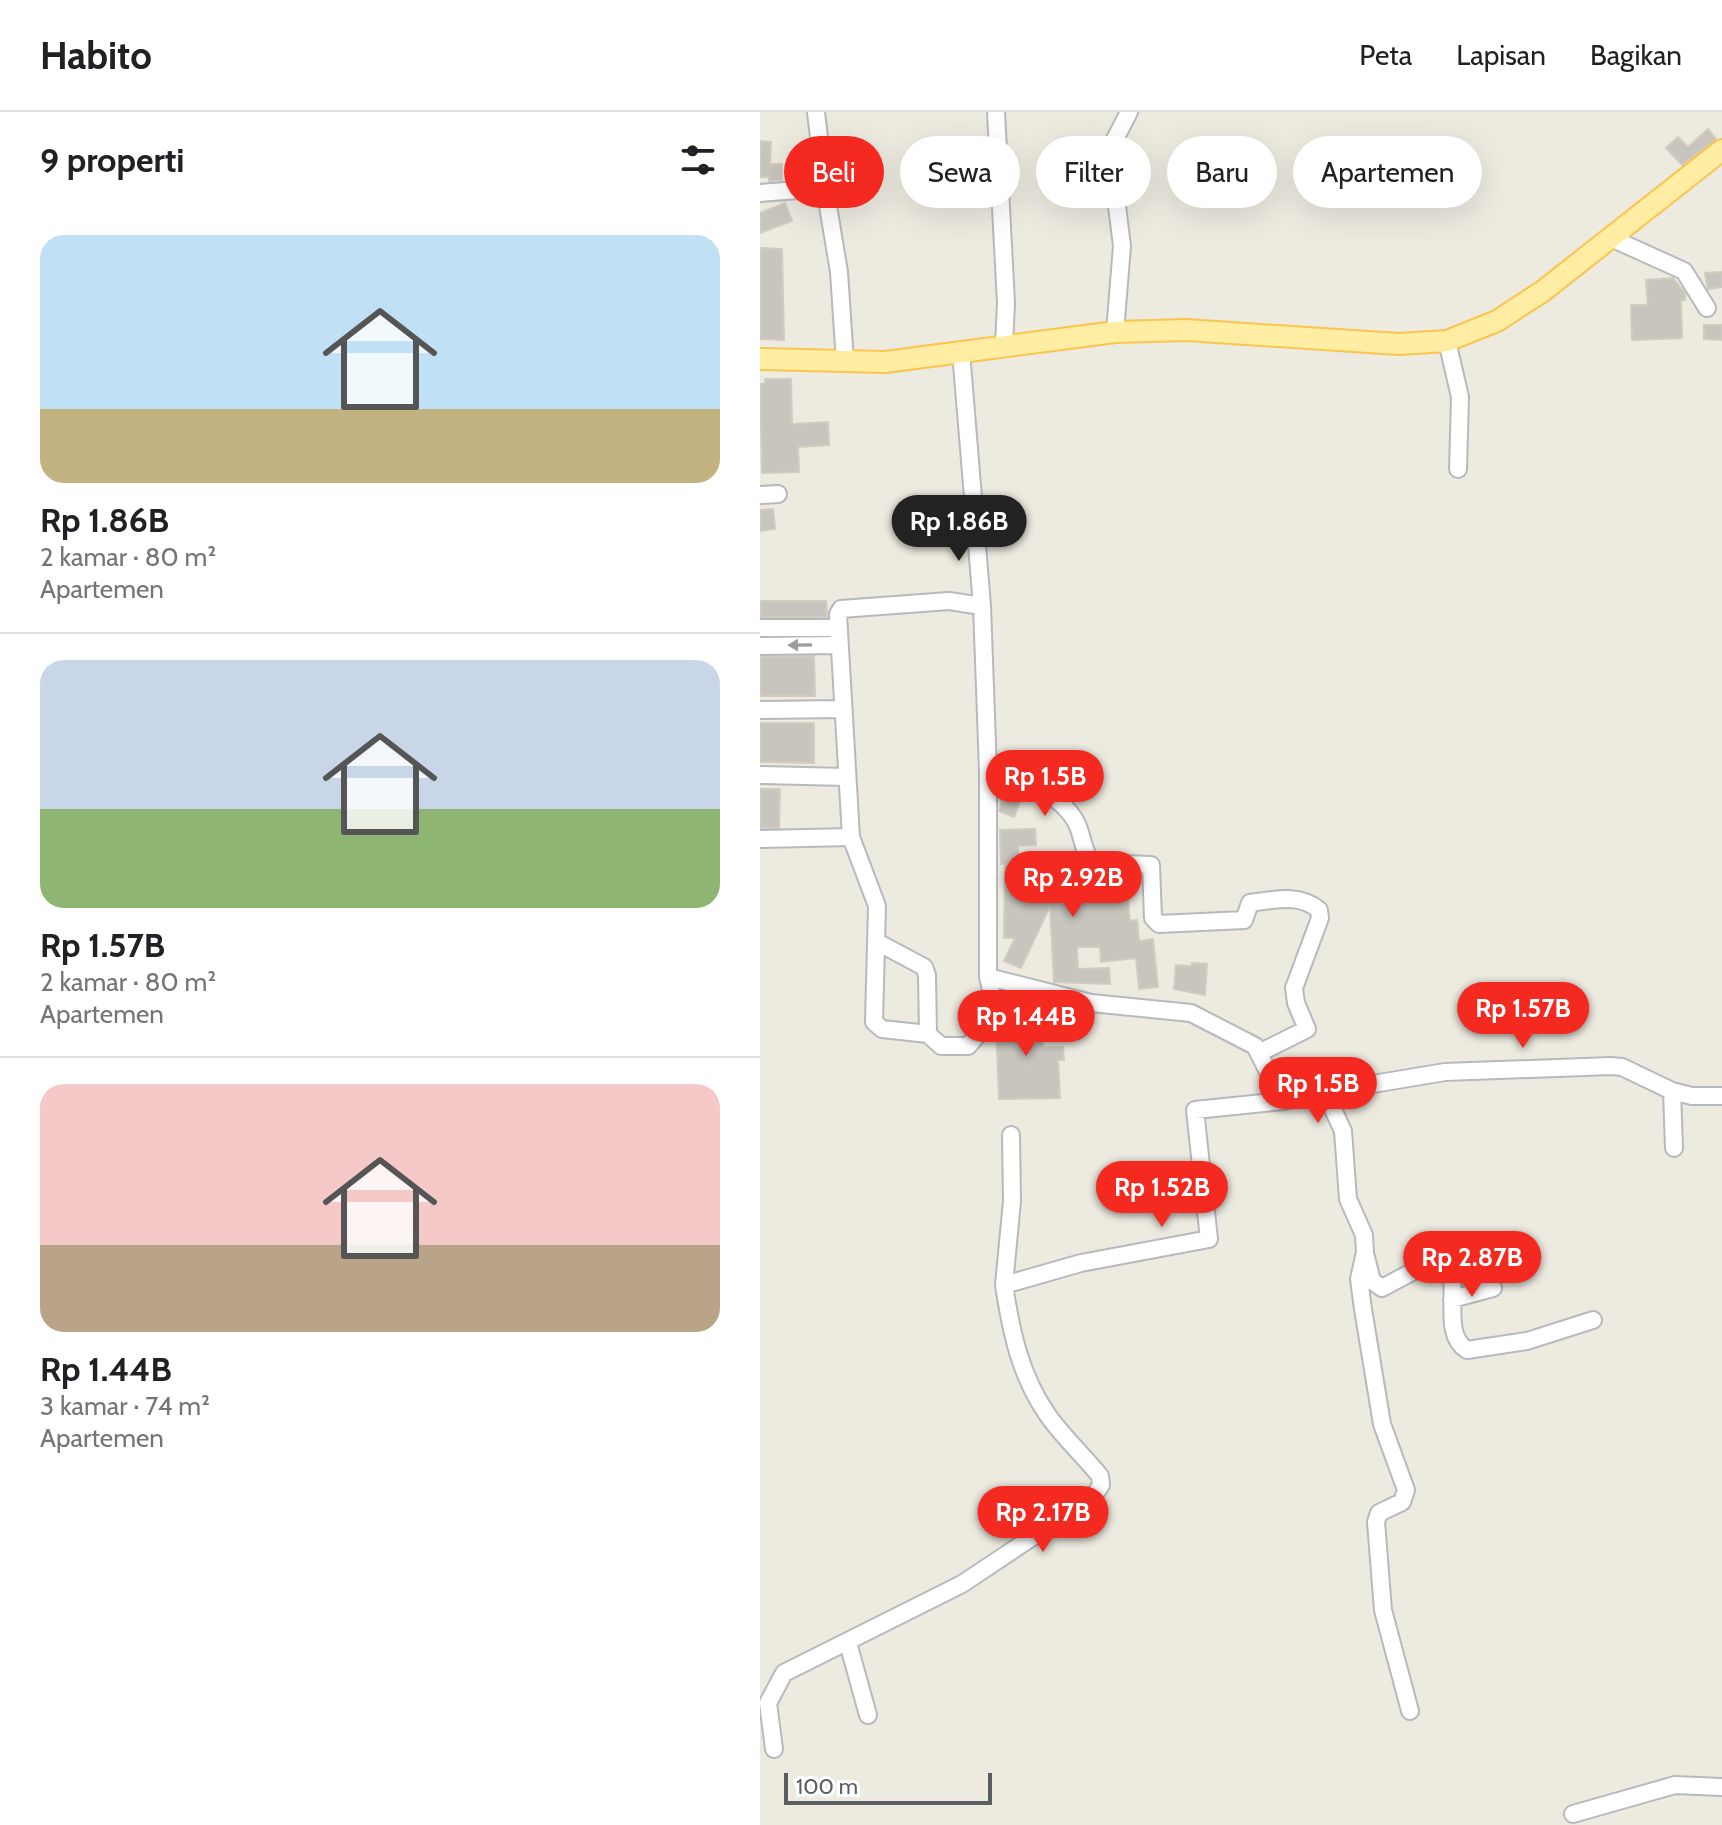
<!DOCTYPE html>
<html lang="id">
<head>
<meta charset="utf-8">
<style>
  :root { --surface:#fff; --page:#f6f6f6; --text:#202124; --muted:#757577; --line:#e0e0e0; --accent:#f42920 }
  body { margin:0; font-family:Cabin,sans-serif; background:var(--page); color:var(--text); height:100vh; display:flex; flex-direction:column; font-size:30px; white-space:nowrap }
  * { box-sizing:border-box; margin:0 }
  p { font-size:26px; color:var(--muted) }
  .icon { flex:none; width:44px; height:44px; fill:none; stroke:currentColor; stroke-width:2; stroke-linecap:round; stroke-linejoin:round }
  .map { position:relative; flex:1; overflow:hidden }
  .panel { display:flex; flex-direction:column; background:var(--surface); width:760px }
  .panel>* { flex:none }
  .banner { position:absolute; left:24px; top:24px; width:760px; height:72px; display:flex; gap:16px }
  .scale { position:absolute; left:24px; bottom:20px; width:208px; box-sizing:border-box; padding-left:8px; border:4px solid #595e63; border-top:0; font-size:22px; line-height:28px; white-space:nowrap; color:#595e63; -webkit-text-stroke:6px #fff; paint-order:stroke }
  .price { position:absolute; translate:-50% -68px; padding:0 18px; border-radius:28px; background:var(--accent); color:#fff; font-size:26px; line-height:52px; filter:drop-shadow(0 2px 4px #0008) }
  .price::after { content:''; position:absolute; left:50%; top:48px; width:24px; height:18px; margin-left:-12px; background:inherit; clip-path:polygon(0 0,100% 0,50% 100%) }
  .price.current { background:#222; color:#fff }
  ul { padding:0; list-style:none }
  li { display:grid; align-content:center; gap:16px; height:424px; padding:0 40px }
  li+li { border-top:2px solid var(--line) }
  li span { display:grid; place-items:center; height:248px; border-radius:24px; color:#555 }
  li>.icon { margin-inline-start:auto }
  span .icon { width:144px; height:144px; fill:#fffc; stroke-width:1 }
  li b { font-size:34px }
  h2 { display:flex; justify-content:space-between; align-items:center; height:96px; padding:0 40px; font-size:34px }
  .tag { padding:0 28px; border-radius:36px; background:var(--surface); box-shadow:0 8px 32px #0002; font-size:28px; line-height:72px }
  .tag.current { background:var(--accent); color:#fff }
  header { display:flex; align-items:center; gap:48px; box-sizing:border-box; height:112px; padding:0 40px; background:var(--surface); border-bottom:2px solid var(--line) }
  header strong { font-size:38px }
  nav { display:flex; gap:44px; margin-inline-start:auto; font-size:28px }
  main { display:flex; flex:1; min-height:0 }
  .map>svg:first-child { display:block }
  .building { fill:#c8c5be; stroke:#d2ccbe; stroke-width:2 }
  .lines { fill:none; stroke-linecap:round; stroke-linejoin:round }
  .minor-casing { stroke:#b6b9be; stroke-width:20 }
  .major-casing { stroke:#fac44d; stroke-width:24 }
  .minor { stroke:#fff; stroke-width:16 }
  .major { stroke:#ffeda4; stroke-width:20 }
  .oneway { fill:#9b9ea1 }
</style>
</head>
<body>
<header>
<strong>Habito</strong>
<nav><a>Peta</a><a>Lapisan</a><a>Bagikan</a></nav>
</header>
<main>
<section class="panel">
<h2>9 properti<svg class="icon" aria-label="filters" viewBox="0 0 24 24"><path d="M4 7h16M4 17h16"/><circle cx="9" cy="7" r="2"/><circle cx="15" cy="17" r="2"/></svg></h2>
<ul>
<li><span style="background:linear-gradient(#bfe0f5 70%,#c2b280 0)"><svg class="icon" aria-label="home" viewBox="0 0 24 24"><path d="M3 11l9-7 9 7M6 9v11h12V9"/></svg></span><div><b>Rp 1.86B</b><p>2 kamar · 80 m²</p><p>Apartemen</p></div></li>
<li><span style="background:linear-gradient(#c9d6e8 60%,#8fb573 0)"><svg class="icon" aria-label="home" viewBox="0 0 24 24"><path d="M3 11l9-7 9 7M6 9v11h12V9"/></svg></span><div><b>Rp 1.57B</b><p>2 kamar · 80 m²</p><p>Apartemen</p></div></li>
<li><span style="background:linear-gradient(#f6c9c9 65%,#b9a48a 0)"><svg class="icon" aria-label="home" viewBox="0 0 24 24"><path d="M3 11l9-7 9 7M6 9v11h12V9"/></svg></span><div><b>Rp 1.44B</b><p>3 kamar · 74 m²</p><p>Apartemen</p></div></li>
</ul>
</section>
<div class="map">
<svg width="962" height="1713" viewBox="0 0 962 1713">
  <rect width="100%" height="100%" fill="#edeae0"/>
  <path class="building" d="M 948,17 L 956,27 L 922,53 L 906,36 L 918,25 L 928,35 Z
    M 0,29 L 11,30 L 10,52 L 22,52 L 22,68 L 9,69 L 9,65 L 0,65 Z
    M 25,91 L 32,109 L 0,121 L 0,101 Z
    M 1,136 L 22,137 L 24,228 L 0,227 Z
    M 962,160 L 962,175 L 948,177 L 945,161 Z
    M 913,166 L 925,181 L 925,188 L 921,188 L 922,226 L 872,228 L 871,193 L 888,193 L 886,168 Z
    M 944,213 L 962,213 L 962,228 L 944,227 Z
    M 5,267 L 31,267 L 32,312 L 68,310 L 69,333 L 38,335 L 39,360 L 2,361 L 0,272 L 5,272 Z
    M 13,397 L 15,417 L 0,419 L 0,398 Z
    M 0,489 L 66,489 L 67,505 L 0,505 Z
    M 54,544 L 55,584 L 0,584 L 0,545 Z
    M 0,611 L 54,611 L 54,651 L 0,650 Z
    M 245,676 L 263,682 L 254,705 L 239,699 Z
    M 0,677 L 20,677 L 19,716 L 0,716 Z
    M 275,717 L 276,733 L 258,734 L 258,763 L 270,762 L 271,788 L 301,787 L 299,743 L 315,743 L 318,772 L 348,772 L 347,763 L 373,763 L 374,770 L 366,771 L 370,809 L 377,808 L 379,829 L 393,827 L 398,875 L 379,877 L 376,846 L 341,850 L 340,835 L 317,835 L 318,857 L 349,856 L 350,872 L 294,870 L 290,794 L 261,856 L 244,849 L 255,826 L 244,826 L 245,752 L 241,752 L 240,718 Z
    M 432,851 L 447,852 L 445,883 L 414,877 L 416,853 L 432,854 Z
    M 253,883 L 269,889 L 255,905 L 282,904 L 283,935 L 303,935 L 304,948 L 298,948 L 300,986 L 239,987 L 236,914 L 260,912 L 242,895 Z"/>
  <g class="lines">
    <g class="minor-casing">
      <path id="minor" d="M 56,0 L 65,76
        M 236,0 L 246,191 L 244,233
        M 0,81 L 65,76 L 79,160 L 85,250
        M 851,126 L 924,159 L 947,196
        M 355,220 L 362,134 L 351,46 L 353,31 L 369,0
        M 687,229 L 700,285 L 698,357
        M 201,240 L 222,494 L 228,659 L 228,865 L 331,891 L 431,901 L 495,934 L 523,989 L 565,980 L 583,1019 L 588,1087 L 604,1123 L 605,1140 L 599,1167 L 603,1197 L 622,1312 L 646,1378 L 642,1390 L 619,1401 L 616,1410 L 623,1498 L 650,1599
        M 0,383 L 18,382
        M 0,516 L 79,516
        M 0,534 L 79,533
        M 0,598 L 81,597
        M 228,659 C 259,668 299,679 316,710 C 323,723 322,738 332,751 L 391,753 L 393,806 L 399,812 L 484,808 L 490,791 C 513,788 540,781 559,798 L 560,806 L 534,876 L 536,891 L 547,917 L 501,940
        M 0,663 L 86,665
        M 91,725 L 117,794 L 114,910 L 122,917 L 168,922
        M 0,727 L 91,725 L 78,502 L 81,497 L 189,489 L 222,494
        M 117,830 L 164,855 L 167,863 L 168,922 L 181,934 L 208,934 C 229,911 237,896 228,865
        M 912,979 L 914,1036
        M 565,980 L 685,960 L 851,954 L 862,955 L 912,979 L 932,984 L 962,984
        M 251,1023 L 252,1089 L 244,1173 L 321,1151 L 449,1127 L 435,998 L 523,989
        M 606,1145 L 612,1169 L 622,1176 L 678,1146 C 709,1158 676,1219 707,1238 L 767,1229 L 833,1208
        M 692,1187 L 733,1176
        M 88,1531 L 108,1603
        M 14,1637 L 8,1591 L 24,1561 L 202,1472 L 334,1384 L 341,1373 L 340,1364 C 323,1343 302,1324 287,1302 C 260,1263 251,1219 244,1173
        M 813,1702 L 915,1673 L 962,1675"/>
    </g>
    <g class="major-casing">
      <path id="major" d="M 0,247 L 125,250 L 355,220 L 426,218 L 639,232 L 687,229 L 737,209 L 783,179 L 962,38"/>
    </g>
    <use href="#minor" class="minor"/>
    <use href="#major" class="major"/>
  </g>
  <defs><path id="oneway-solid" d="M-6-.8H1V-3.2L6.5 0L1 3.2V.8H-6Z" transform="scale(2)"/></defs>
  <use class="oneway" href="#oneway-solid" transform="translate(40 533) rotate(179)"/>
</svg>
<div class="scale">100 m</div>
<b class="price current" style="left:199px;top:451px">Rp 1.86B</b>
<b class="price" style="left:285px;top:706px">Rp 1.5B</b>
<b class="price" style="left:313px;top:807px">Rp 2.92B</b>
<b class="price" style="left:763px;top:938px">Rp 1.57B</b>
<b class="price" style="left:266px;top:946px">Rp 1.44B</b>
<b class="price" style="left:558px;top:1013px">Rp 1.5B</b>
<b class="price" style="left:402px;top:1117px">Rp 1.52B</b>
<b class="price" style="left:712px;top:1187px">Rp 2.87B</b>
<b class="price" style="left:283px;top:1442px">Rp 2.17B</b>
<div class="banner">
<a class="tag current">Beli</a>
<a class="tag">Sewa</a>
<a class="tag">Filter</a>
<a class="tag">Baru</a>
<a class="tag">Apartemen</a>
</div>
</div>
</main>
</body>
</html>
